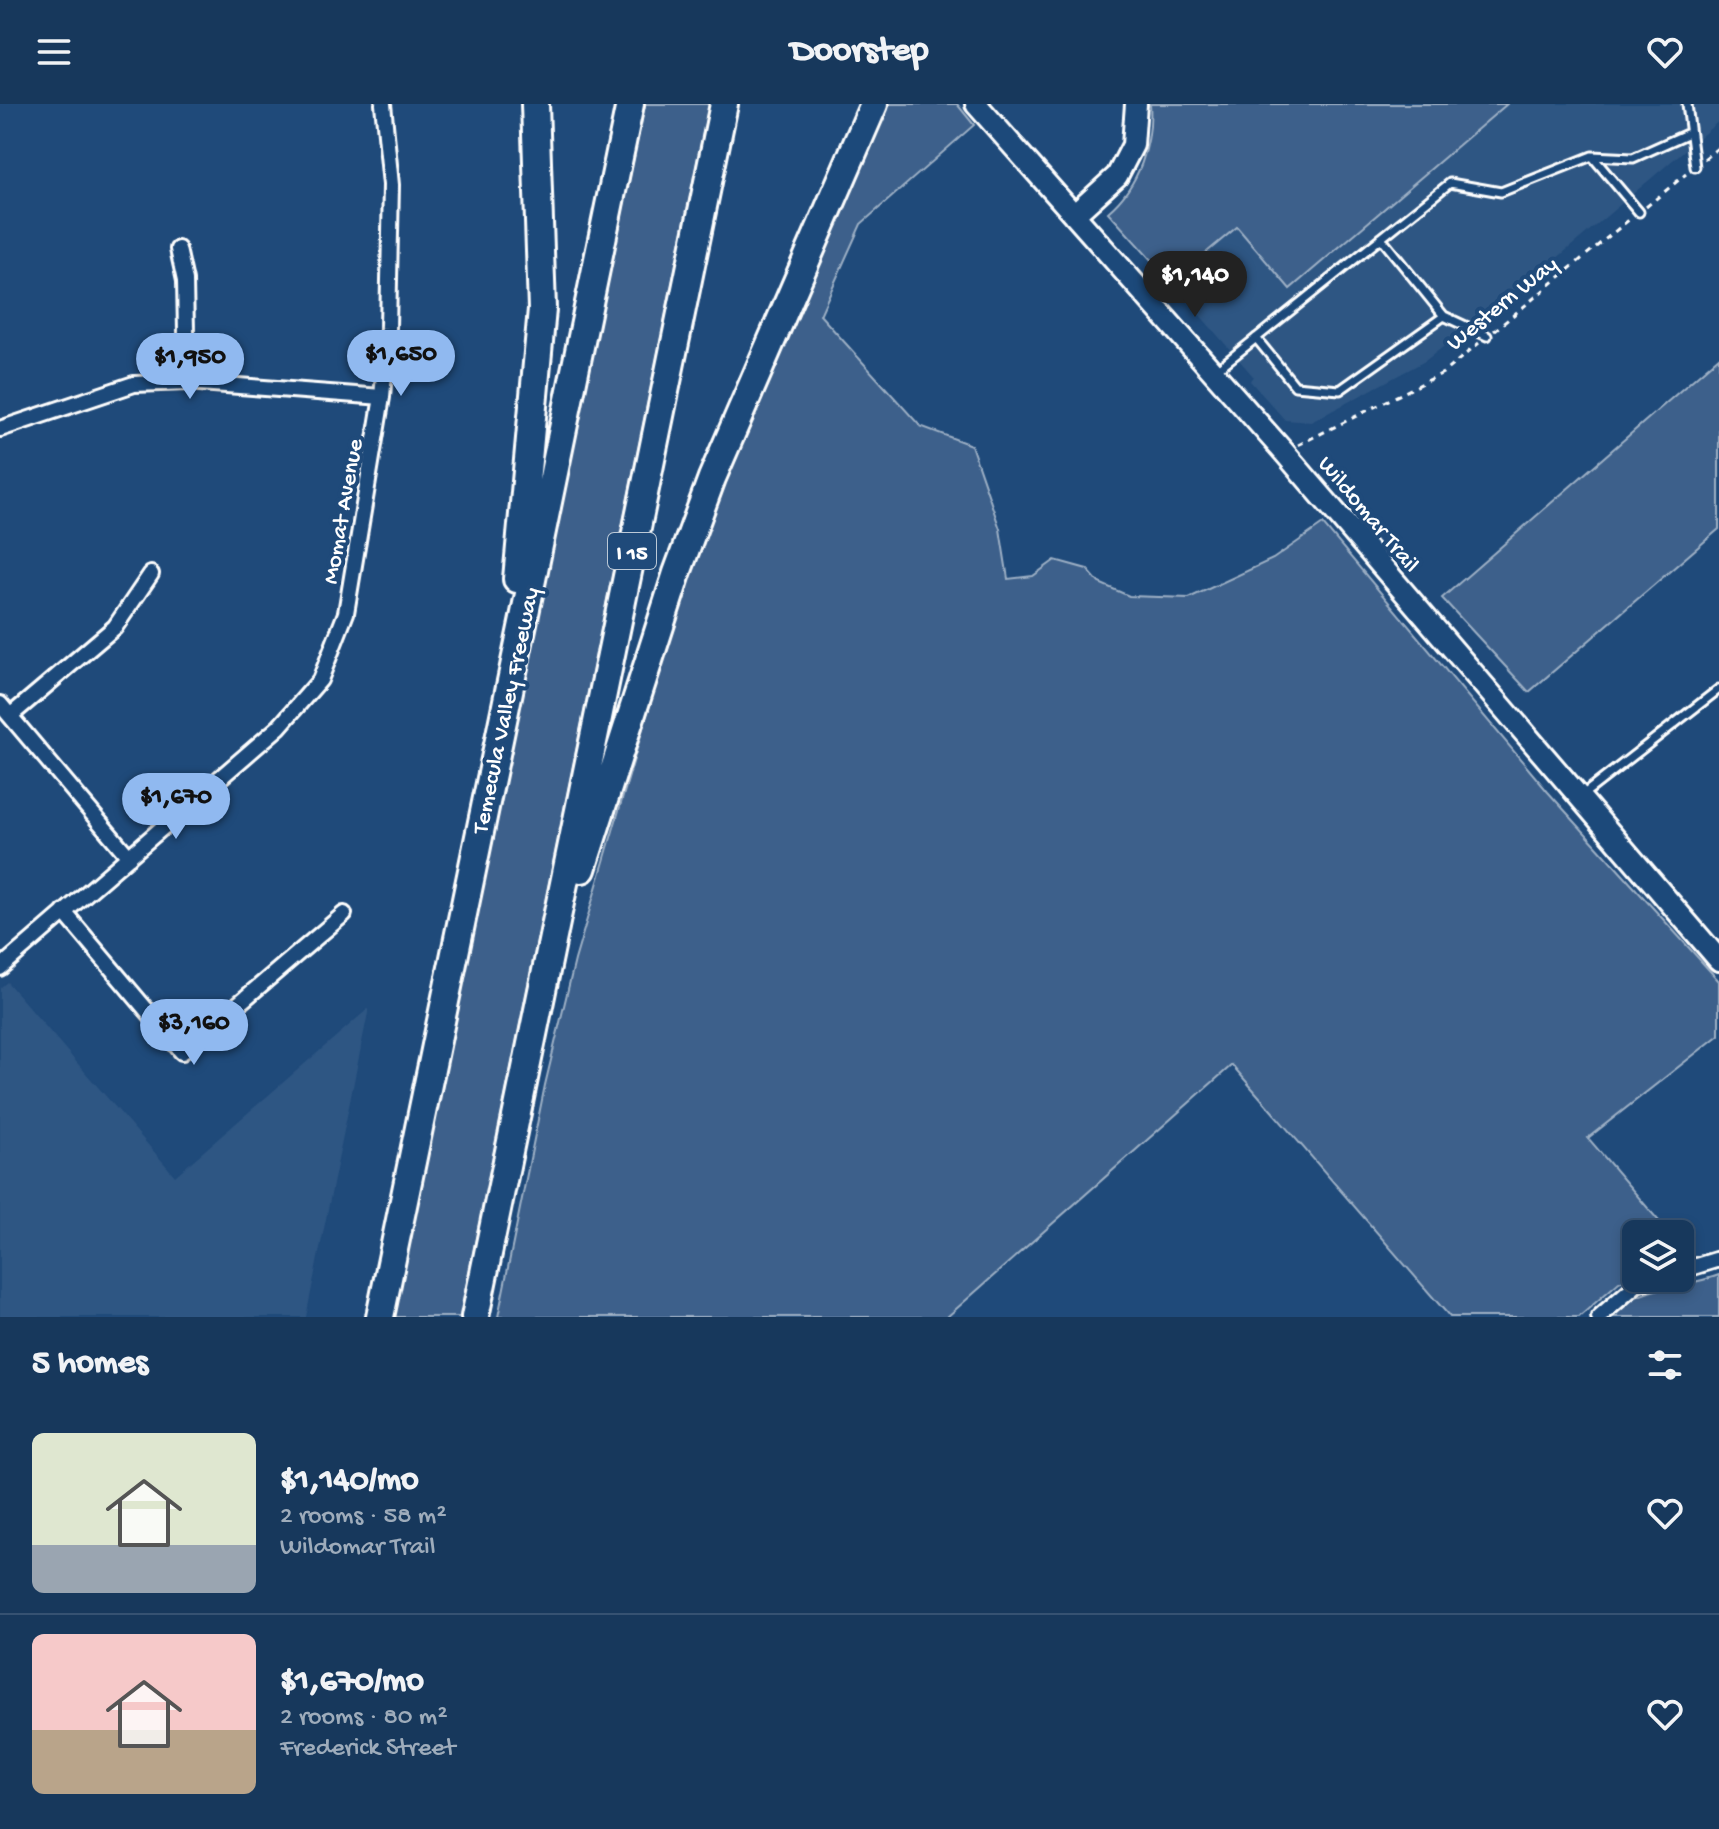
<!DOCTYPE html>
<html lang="en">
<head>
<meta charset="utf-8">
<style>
  :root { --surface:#17385c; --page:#203f62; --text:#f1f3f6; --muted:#9eacbb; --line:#365272; --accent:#90b9f0 }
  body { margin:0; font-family:"Gochi Hand",sans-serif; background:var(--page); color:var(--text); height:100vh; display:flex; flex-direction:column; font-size:30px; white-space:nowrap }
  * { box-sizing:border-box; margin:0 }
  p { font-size:26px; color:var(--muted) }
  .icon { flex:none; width:44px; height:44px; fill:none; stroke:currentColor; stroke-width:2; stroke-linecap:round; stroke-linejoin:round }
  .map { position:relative; height:1213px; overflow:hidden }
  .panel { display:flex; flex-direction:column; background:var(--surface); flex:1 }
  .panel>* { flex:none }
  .buttons { position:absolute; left:1622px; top:1116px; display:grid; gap:16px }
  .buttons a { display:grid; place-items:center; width:72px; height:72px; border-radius:12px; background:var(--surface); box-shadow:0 4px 12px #0003,0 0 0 2px var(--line); font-size:40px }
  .price { position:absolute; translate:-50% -68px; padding:0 18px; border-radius:28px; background:var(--accent); color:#111; font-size:26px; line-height:52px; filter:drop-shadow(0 2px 4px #0008) }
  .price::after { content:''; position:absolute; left:50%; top:48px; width:24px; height:18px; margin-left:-12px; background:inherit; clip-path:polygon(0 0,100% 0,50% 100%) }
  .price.active { background:#222; color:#fff }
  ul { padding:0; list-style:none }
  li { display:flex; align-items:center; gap:24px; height:200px; padding:0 32px }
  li+li { border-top:2px solid var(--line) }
  li span { display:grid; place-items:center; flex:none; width:224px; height:160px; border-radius:12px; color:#555 }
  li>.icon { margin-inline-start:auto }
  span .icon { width:96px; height:96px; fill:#fffc; stroke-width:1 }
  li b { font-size:34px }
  h2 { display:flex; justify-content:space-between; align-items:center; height:96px; padding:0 32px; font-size:34px }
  header { display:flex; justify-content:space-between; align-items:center; height:104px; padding:0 32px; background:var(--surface); font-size:36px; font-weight:800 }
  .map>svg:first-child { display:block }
  .built { fill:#2e5683 }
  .green { fill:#3c618b; stroke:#9eb0c5; stroke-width:2 }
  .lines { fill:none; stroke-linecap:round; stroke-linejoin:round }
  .lane-casing { stroke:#fff; stroke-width:13 }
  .street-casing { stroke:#fff; stroke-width:20 }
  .secondary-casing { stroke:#fff; stroke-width:26 }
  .highway-casing { stroke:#fff; stroke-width:32 }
  .path { stroke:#fff; stroke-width:3; stroke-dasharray:6 6; stroke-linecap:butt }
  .lane { stroke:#1f4a7a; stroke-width:7 }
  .street { stroke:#1f4a7a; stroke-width:14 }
  .secondary { stroke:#1f4a7a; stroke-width:20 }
  .highway { stroke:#1f4a7a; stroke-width:26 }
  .labels { text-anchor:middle; stroke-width:8; stroke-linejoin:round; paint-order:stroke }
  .shield { fill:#1f4a7a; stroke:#bcc9d7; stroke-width:2 }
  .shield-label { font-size:22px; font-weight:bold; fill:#fff }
  .street-label { font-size:24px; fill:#fff; stroke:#1f4a7a }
</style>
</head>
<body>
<header><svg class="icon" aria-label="menu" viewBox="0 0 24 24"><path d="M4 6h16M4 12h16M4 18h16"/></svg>Doorstep<svg class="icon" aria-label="heart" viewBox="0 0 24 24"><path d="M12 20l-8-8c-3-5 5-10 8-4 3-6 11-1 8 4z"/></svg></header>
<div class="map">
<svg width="1719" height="1213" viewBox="0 0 1719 1213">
  <rect width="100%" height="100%" fill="#1f4a7a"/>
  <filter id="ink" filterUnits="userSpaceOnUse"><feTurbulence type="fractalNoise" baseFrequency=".0125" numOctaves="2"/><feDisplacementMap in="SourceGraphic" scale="16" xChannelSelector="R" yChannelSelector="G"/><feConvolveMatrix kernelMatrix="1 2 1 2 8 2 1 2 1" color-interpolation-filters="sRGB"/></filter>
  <g filter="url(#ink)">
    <path class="built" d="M 1507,0 L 1719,0 L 1719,17 L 1556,155 L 1425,257 L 1311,318 L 1285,316 L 1250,277 L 1253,272 L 1171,178 L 1237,123 L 1291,184 Z
      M 7,878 L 175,1072 L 369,904 L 306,1213 L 0,1213 L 0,884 Z"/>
    <path class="green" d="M 645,0 L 709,0 L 460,1213 L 393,1213 Z
      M 885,0 L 957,0 L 974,21 L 861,120 L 820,211 L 920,322 L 971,341 L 1000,425 L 1008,475 L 1033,472 L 1055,456 L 1087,465 L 1099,479 L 1129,492 L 1189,494 L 1273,455 L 1323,420 L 1548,688 L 1719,877 L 1719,931 L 1588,1034 L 1670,1130 L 1636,1130 L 1636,1170 L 1619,1178 L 1579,1213 L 1450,1213 L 1232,961 L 947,1213 L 498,1213 L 545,981 L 575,856 L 683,488 L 716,391 Z
      M 1150,0 L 1507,0 L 1290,185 L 1237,123 L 1171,178 L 1108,108 C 1139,82 1153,39 1150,0 Z
      M 1719,253 L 1719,425 L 1529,588 L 1442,494 Z
      M 1719,1171 L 1719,1213 L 1612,1213 C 1618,1208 1624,1200 1631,1196 C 1657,1181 1691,1182 1719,1171 Z"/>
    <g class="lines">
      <g class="lane-casing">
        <path id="lane" d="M 1687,0 L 1695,63
          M 1592,52 L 1633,54 L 1689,29
          M 1381,134 L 1444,212 L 1487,232
          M 1256,234 L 1295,282 L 1340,286 L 1444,212
          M 1215,267 L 1450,79 L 1501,88 L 1592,52 L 1639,108
          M 1580,693 L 1719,585"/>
      </g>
      <g class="street-casing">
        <path id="street" d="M 178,145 L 185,177 L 187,278
          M 0,325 L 134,280 L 187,278 L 382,293
          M 0,600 L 129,753
          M 10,612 L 115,523 L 151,470
          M 64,808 L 182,948 L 344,810
          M 0,864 L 279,623 L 320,576 L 346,509 L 382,293 L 388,224 L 391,81 L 383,0
          M 1680,1167 L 1719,1155
          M 1599,1213 L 1637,1180 L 1658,1174"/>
      </g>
      <g class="secondary-casing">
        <path id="secondary" d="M 976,0 L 1284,348 L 1719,856
          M 1074,111 L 1117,72 L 1133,41 L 1136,0"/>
      </g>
      <g class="highway-casing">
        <path id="highway" d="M 517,475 L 542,205 L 535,0
          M 582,765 L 677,469 L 712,374 L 874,0
          M 380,1213 L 630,0
          M 475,1213 L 724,0"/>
      </g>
      <path class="path" d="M 1704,55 L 1719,43
        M 1646,103 L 1686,70
        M 1494,227 L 1630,115
        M 1298,341 L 1443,269 L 1479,239"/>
      <use href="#lane" class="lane"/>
      <use href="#street" class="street"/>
      <use href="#secondary" class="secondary"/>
      <use href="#highway" class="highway"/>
    </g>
  </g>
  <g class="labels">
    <rect class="shield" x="608" y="429" width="48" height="36" rx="6"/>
    <g class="shield-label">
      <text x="632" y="455">I 15</text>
    </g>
    <g class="street-label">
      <text transform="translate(1501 198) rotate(-39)" y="8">Western Way</text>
      <text transform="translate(341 407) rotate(-80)" y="8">Momat Avenue</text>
      <text transform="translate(1370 409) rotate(50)" y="8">Wildomar Trail</text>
      <text transform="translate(504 606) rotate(-78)" y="8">Temecula Valley Freeway</text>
    </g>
  </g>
</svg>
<div class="buttons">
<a><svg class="icon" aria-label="layers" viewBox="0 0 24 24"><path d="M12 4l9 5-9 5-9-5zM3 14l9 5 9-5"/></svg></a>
</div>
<b class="price active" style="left:1195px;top:215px">$1,140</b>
<b class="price" style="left:401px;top:294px">$1,650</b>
<b class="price" style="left:190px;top:297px">$1,950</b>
<b class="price" style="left:176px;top:737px">$1,670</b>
<b class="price" style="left:194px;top:963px">$3,160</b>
</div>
<section class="panel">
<h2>5 homes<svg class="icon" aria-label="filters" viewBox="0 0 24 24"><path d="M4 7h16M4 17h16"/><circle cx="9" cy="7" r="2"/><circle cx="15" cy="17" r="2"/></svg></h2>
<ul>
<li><span style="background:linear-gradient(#dfe7d0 70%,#9aa5b1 0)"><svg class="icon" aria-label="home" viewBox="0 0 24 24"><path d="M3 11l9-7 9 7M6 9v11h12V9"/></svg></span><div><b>$1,140/mo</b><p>2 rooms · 58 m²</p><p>Wildomar Trail</p></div><svg class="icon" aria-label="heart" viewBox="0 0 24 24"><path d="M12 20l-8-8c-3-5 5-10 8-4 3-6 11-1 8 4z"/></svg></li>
<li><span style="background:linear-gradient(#f6c9c9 60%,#b9a48a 0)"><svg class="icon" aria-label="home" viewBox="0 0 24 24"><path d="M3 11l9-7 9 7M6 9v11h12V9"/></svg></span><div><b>$1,670/mo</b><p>2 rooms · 80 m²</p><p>Frederick Street</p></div><svg class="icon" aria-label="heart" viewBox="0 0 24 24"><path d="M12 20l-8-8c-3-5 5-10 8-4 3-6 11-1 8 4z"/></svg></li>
</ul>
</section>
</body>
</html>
